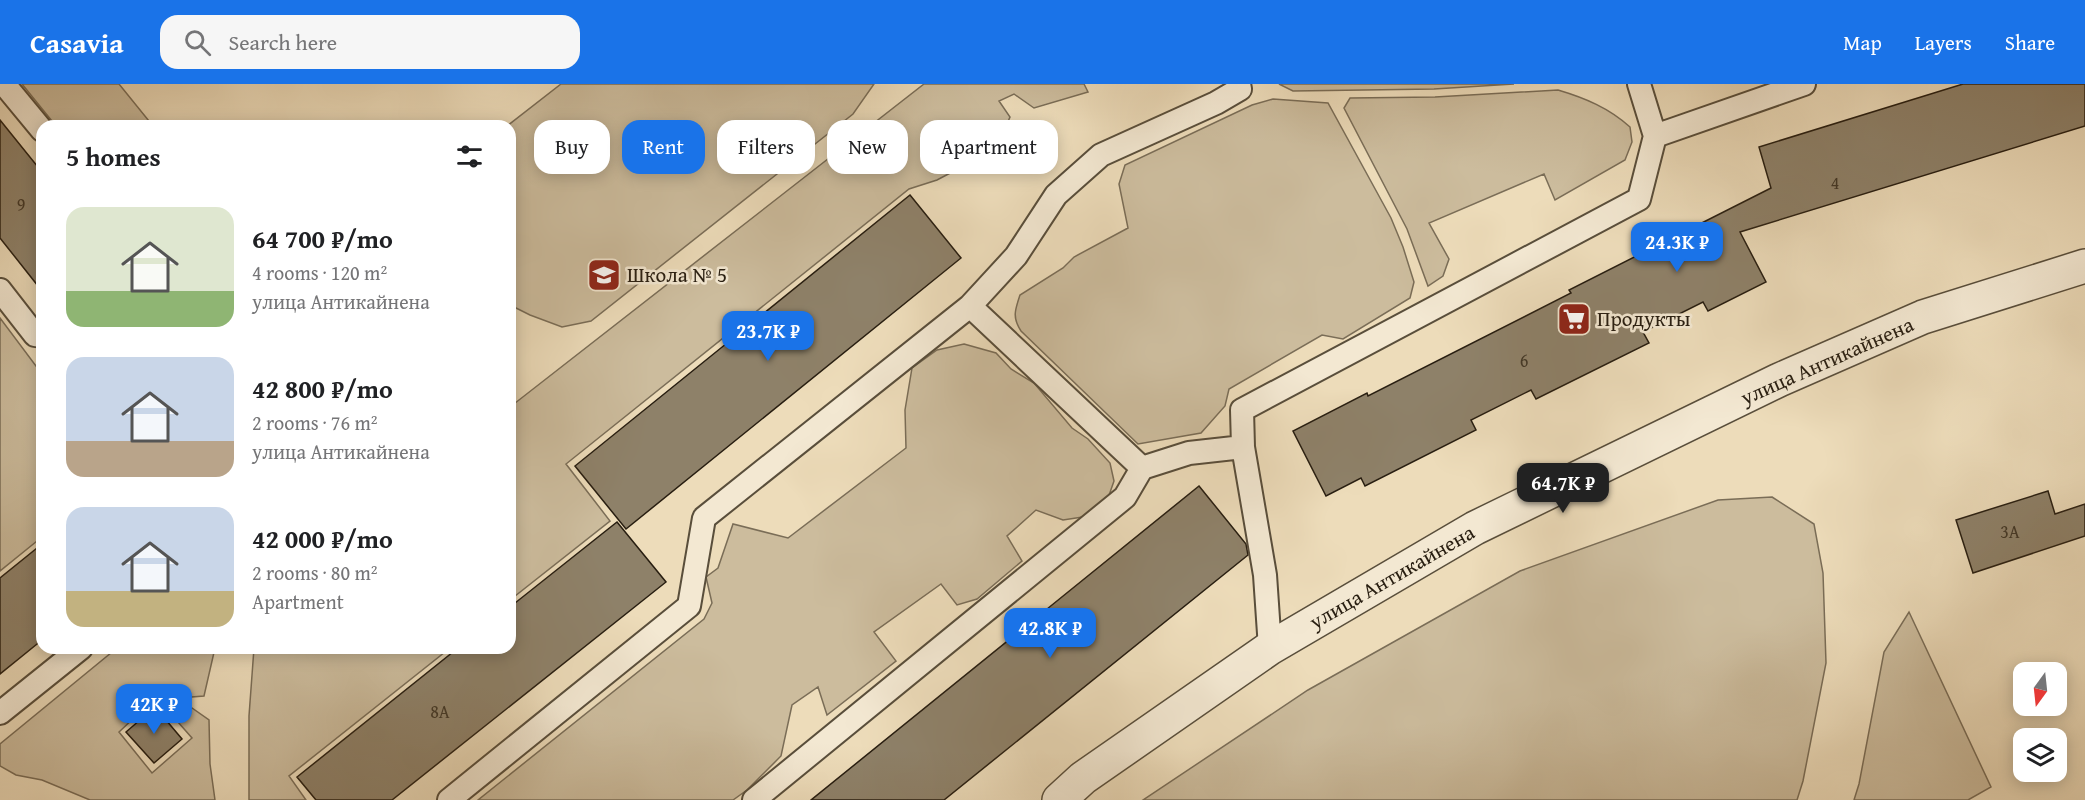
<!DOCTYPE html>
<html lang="en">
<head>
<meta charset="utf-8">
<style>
  :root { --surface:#fff; --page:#f6f6f6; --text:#202124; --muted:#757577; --accent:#1a73e8 }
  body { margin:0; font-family:"Gentium Book Plus",serif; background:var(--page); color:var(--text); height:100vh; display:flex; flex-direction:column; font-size:22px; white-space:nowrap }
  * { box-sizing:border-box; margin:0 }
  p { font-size:20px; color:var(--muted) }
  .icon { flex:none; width:33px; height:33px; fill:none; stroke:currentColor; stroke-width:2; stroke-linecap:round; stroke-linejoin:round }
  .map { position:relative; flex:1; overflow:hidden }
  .sheet { position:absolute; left:36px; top:36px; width:480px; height:534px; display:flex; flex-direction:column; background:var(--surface); border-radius:18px; box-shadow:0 3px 15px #0003 }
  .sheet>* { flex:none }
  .top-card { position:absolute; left:534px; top:36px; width:570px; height:54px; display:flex; gap:12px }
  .needle { width:39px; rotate:195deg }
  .buttons { position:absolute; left:2013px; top:578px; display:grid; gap:12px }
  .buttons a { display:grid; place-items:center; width:54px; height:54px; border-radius:12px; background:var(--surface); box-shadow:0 3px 15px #0003; font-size:30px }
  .price { position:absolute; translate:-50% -51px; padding:0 14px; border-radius:12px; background:var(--accent); color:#fff; font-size:20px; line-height:39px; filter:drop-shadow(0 2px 3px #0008) }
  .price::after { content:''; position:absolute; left:50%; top:36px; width:18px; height:14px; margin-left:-9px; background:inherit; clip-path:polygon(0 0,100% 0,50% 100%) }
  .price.active { background:#222; color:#fff }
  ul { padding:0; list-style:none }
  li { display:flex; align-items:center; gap:18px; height:150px; padding:0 30px }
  li span { display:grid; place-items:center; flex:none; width:168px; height:120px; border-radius:18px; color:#555 }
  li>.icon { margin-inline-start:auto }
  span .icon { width:72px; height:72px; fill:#fffc; stroke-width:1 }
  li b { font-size:26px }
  h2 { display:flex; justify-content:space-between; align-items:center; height:72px; padding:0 30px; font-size:26px }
  .tag { padding:0 21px; border-radius:18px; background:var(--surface); box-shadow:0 3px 15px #0003; font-size:21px; line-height:54px }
  .tag.active { background:var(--accent); color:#fff }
  header { display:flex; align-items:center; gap:36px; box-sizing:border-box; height:84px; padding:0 30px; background:var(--accent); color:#fff }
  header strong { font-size:28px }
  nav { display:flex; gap:33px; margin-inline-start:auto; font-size:21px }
  .search { width:420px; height:54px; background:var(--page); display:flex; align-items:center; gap:15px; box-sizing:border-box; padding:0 21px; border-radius:18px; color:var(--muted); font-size:22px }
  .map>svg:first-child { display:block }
  .green { fill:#ccbc9d; stroke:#7a6d57; stroke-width:1.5 }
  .building { fill:#8e8169; stroke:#281e11; stroke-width:1.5 }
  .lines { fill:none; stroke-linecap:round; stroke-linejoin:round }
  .service-casing { stroke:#594e3b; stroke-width:26 }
  .tertiary-casing { stroke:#594e3b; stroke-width:36 }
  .service { stroke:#f3e8d2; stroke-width:22 }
  .tertiary { stroke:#f3e8d2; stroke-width:33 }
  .labels { text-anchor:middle; stroke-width:5; stroke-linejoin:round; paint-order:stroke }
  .number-label { font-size:18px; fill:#423727 }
  .poi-label { font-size:21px; fill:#281e11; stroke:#f3e8d2; text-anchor:start }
  .street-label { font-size:21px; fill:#281e11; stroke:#f3e8d2 }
</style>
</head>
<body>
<header>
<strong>Casavia</strong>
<div class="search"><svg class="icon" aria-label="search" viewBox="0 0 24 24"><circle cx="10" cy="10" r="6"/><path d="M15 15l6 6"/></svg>Search here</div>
<nav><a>Map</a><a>Layers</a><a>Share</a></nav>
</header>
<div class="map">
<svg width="2085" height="716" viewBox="0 0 2085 716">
  <rect width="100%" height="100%" fill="#eddcba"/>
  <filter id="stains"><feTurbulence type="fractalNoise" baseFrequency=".00333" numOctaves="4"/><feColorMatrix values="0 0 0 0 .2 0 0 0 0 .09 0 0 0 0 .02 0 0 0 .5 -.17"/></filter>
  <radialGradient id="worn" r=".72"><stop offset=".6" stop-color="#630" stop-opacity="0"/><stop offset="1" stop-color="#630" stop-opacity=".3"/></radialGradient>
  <path class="green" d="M 22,0 L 119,0 L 153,42 L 56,42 Z
    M 561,0 L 874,0 L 853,30 L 591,237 L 562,243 L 530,231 L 510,221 L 510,42 L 507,42 Z
    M 924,0 L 1084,0 L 1088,8 L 1034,24 L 1014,10 L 999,17 L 1010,33 L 996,65 L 937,96 L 909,105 L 566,380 L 610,437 L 510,516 L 510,323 Z
    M 1279,0 L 1514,0 L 1434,5 L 1293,7 Z
    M 1558,6 C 1585,14 1609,24 1630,43 L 1632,58 L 1625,76 L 1555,116 L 1544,90 L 1429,139 L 1449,175 L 1443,192 L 1428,202 L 1407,145 L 1344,24 L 1350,14 L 1435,13 Z
    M 1273,15 L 1328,19 L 1391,134 L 1403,163 L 1414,198 L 1410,214 L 1343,255 L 1322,251 L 1229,305 L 1225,322 L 1201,349 L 1138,360 L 1021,247 C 1012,233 1015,226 1020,211 L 1063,184 L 1074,173 L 1128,144 L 1119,100 L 1125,81 L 1252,21 Z
    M 0,234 L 42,290 L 42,453 L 0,487 Z
    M 964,260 L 996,269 L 1011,285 L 1034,299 L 1072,344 L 1088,355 L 1110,379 L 1114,397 L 1107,417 L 1089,432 L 1063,436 L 1036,426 L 1007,452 L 1022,477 L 977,515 L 957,521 L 941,500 L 874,548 L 896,577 L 827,631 L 818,603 L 792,621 L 781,672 L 747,706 L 733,716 L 478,716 L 704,535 L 712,519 L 706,493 L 718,484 L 733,440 L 788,454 L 906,364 L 905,326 L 912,284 L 937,266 Z
    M 1772,413 L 1814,440 L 1823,489 L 1826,579 L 1803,697 L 1797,716 L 1143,716 L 1308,606 L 1520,487 L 1718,416 Z
    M 1909,528 L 1991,703 L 1968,716 L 1854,716 L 1859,700 L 1884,568 Z
    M 117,564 L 215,564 L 204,612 L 153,616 L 119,648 L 152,689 L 192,654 L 170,629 L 192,624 L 209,636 L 210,680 L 215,716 L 90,716 L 42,696 L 16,691 L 0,682 L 0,660 Z
    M 254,564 L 450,564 L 289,692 L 306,716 L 249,716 L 249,632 Z"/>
  <path class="building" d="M 1963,0 L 2085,0 L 2085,42 L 1740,148 L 1766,198 L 1708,227 L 1703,218 L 1643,248 L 1649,259 L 1536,315 L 1531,306 L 1471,336 L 1476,346 L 1365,402 L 1361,394 L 1326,412 L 1293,347 L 1367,309 L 1368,312 L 1571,209 L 1569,206 L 1771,104 L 1759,63 Z
    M 0,36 L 42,88 L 42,207 L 0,154 Z
    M 910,111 L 961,174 L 626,445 L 575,382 Z
    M 1199,402 L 1246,460 L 1248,471 L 944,716 L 811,716 Z
    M 2048,407 L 2055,430 L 2085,420 L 2085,452 L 1973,489 L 1956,436 Z
    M 617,438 L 666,498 L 392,716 L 316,716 L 297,693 L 458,564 L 510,564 L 510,523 Z
    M 42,460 L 42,556 L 0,590 L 0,494 Z
    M 155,623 L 182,655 L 154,679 L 126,648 Z"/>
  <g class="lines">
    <g class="service-casing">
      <path id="service" d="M 4,0 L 42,46
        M 1639,0 L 1655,52 L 1804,0
        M 0,206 L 35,251 L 42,252
        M 1243,363 L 1265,491 L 1270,564
        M 1142,384 L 970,222 L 1016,172 L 1056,111 L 1101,71 L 1216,19 L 1240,5 L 1239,0
        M 0,629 L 81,564
        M 449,716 L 689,522 L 704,434 L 970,222
        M 754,716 L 1125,413 L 1142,384 L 1189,369 L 1243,363 L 1242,326 L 1639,115 L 1655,52"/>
    </g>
    <g class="tertiary-casing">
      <path id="tertiary" d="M 1059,716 L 1083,694 L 1270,564 L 1475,444 L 1779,296 L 1923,233 L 2085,182"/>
    </g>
    <use href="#service" class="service"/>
    <use href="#tertiary" class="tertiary"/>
  </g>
  <defs>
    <g id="school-square" transform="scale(1.725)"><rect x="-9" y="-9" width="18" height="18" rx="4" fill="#8f2418" stroke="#f3e8d2"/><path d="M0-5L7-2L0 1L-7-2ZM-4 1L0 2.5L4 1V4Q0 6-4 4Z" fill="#fff"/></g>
    <g id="supermarket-square" transform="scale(1.725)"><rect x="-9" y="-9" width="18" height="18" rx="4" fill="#8f2418" stroke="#f3e8d2"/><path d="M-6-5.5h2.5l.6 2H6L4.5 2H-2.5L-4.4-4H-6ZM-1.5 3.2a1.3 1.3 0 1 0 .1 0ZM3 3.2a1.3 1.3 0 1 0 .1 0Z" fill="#fff"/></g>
  </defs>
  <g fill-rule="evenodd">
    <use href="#school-square" x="604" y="191"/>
    <use href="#supermarket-square" x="1574" y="235"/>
  </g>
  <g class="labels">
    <g class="number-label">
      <text x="1835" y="105">4</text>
      <text x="21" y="127">9</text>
      <text x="1524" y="283">6</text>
      <text x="2010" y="454">3А</text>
      <text x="440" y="634">8А</text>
    </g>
    <g class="poi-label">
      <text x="627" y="198">Школа № 5</text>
      <text x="1597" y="242">Продукты</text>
    </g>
    <g class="street-label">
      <text transform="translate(1827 277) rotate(-24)" y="7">улица Антикайнена</text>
      <text transform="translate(1392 493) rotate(-30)" y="7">улица Антикайнена</text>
    </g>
  </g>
  <rect width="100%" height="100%" filter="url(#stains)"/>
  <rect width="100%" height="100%" fill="url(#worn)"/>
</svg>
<div class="buttons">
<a><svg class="needle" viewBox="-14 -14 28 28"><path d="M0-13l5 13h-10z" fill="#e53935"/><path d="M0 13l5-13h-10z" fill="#757577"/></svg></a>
<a><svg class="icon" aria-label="layers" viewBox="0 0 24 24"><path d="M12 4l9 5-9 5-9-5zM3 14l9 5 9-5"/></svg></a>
</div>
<b class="price" style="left:1677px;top:189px">24.3K ₽</b>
<b class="price" style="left:768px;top:278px">23.7K ₽</b>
<b class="price active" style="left:1563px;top:430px">64.7K ₽</b>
<b class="price" style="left:1050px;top:575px">42.8K ₽</b>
<b class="price" style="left:154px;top:651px">42K ₽</b>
<div class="top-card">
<a class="tag">Buy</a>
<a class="tag active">Rent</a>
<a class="tag">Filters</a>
<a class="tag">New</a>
<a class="tag">Apartment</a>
</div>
<section class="sheet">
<h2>5 homes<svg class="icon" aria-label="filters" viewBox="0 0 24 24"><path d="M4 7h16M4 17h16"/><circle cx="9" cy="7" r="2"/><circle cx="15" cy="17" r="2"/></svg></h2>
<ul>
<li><span style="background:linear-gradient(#dfe7d0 70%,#8fb573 0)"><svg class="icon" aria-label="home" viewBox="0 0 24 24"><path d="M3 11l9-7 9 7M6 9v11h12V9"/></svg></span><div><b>64 700 ₽/mo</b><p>4 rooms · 120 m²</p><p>улица Антикайнена</p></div></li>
<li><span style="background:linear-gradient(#c9d6e8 70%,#b9a48a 0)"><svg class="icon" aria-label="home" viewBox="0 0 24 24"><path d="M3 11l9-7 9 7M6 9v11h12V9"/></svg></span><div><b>42 800 ₽/mo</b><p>2 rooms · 76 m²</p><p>улица Антикайнена</p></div></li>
<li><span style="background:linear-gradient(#c9d6e8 70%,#c2b280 0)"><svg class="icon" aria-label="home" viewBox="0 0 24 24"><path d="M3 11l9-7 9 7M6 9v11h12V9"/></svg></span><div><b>42 000 ₽/mo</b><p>2 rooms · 80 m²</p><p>Apartment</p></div></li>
</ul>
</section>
</div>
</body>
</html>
